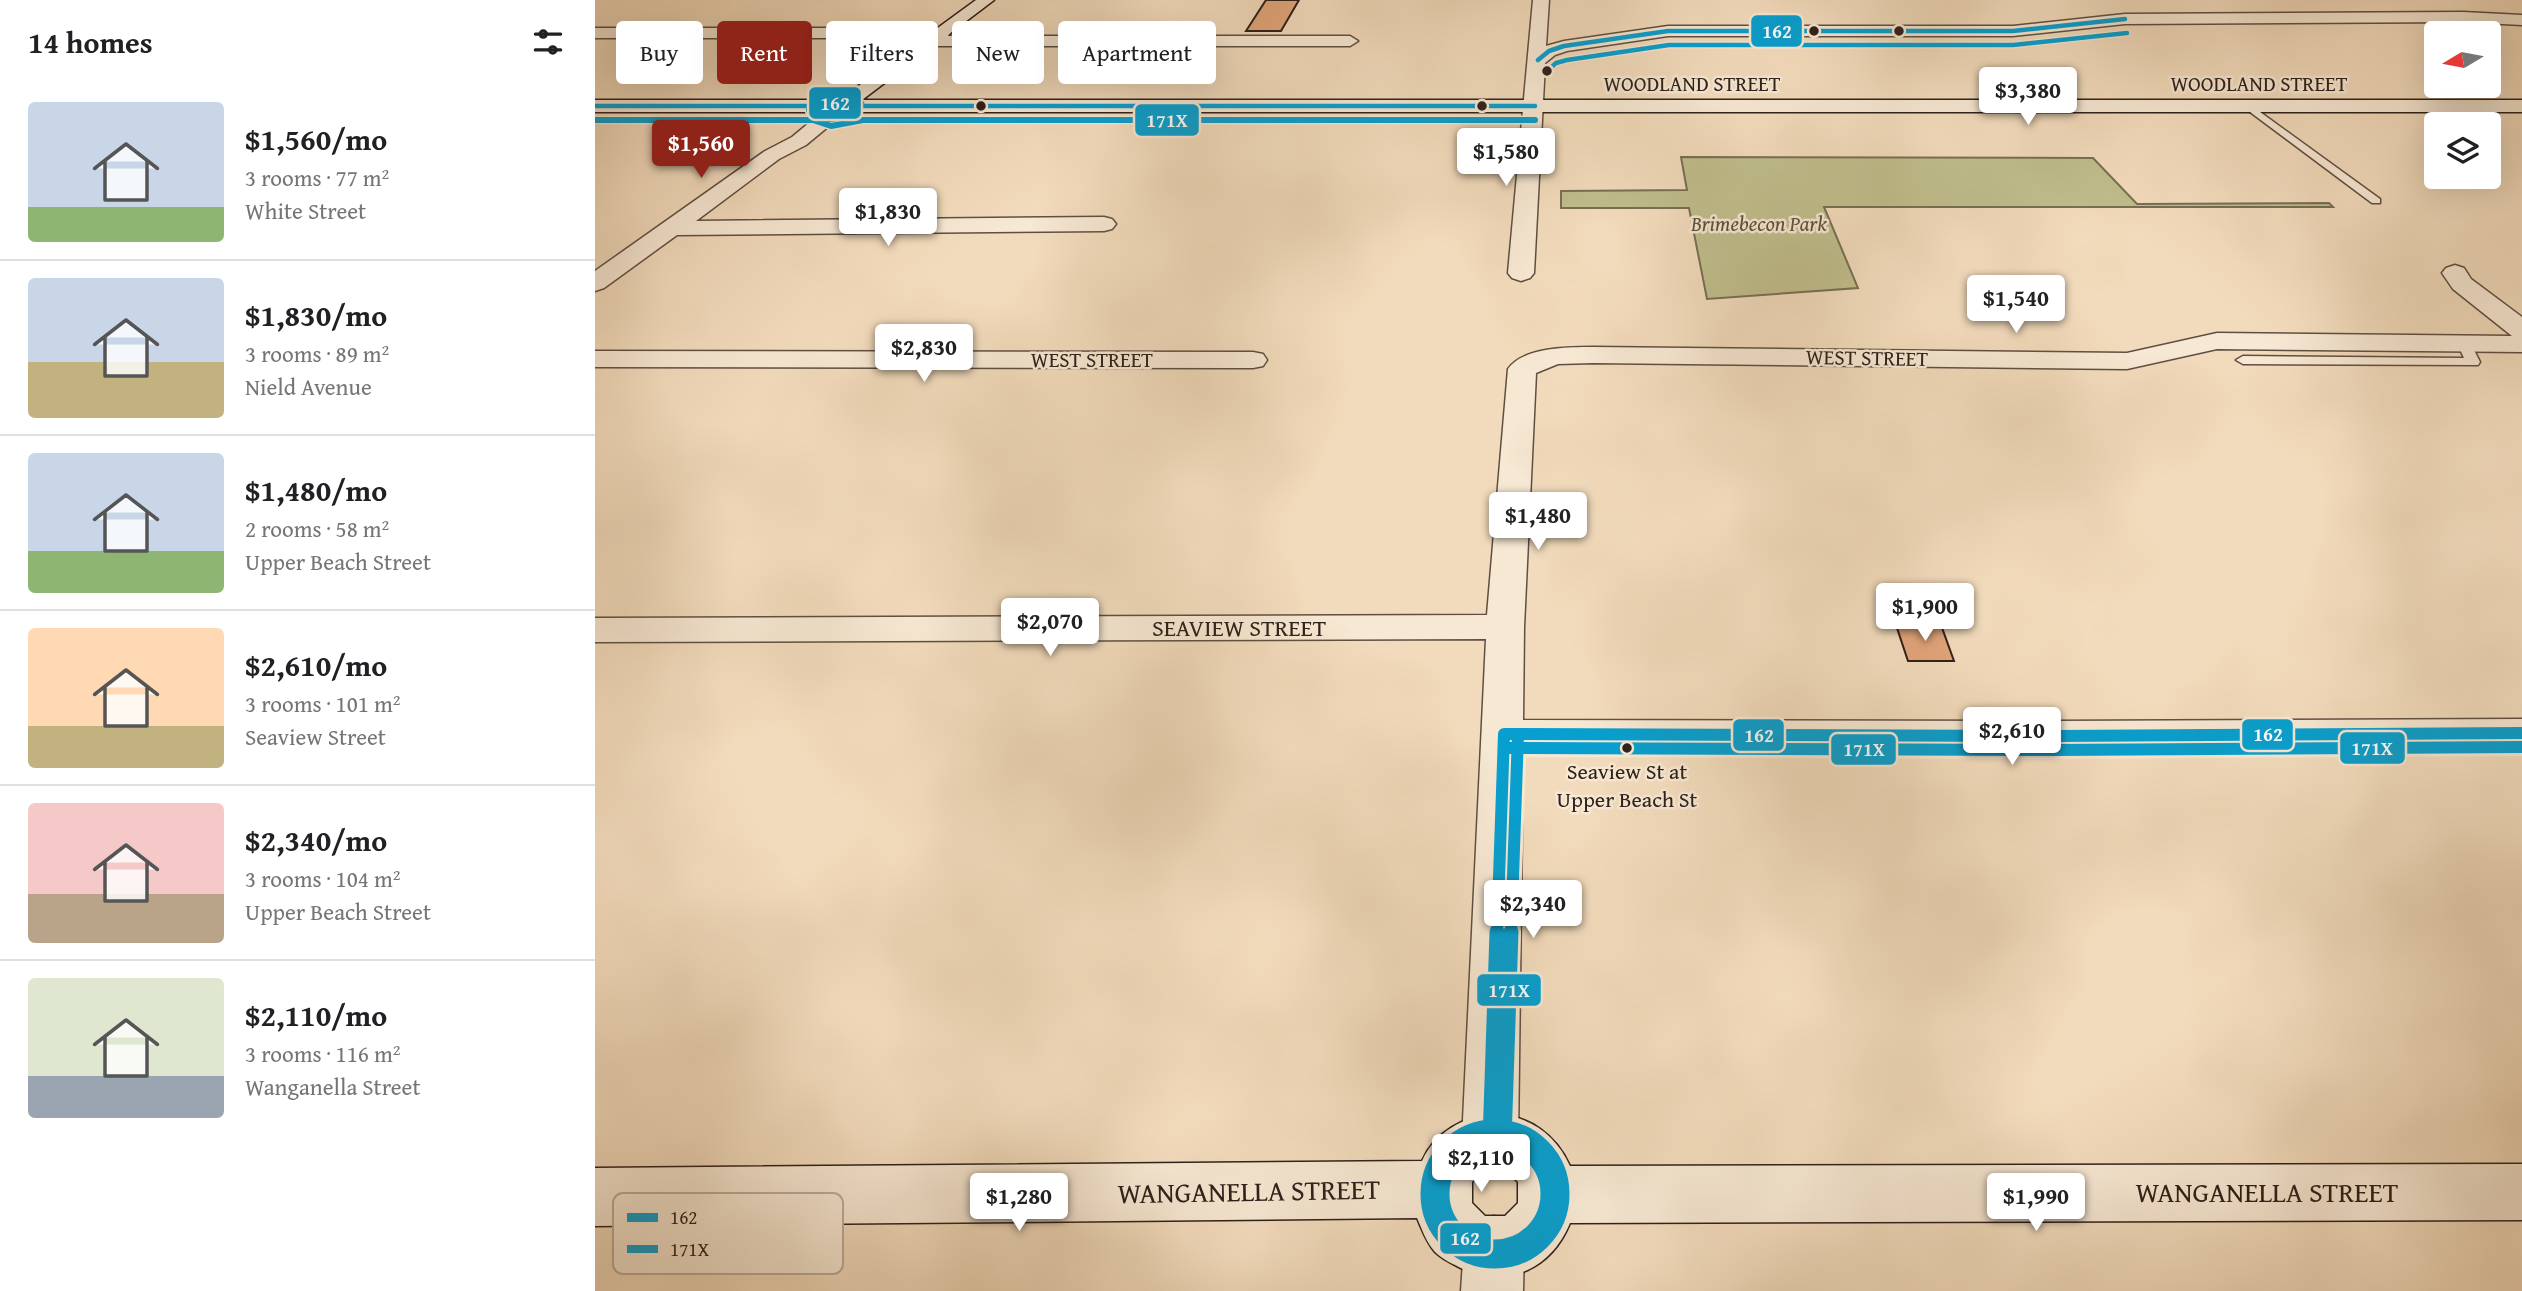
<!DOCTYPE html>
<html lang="en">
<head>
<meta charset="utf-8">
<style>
  :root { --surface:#fff; --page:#f2f2f2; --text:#202124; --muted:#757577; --line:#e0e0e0; --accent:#8f2418 }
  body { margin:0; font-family:"Gentium Book Plus",serif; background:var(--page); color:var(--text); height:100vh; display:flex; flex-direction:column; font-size:26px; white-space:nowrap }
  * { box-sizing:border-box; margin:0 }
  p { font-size:23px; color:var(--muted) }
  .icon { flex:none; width:38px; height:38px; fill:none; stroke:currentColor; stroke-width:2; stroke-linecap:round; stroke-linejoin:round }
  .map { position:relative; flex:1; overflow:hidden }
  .drawer { display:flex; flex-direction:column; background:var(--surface); width:595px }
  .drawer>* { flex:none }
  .top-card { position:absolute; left:21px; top:21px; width:665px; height:63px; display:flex; gap:14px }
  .needle { width:46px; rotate:260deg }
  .tools { position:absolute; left:1829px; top:21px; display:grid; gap:14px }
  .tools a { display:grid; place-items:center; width:77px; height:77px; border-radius:7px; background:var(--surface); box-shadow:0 7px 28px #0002; font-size:35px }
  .price { position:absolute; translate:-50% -60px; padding:0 16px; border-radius:7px; background:#fff; color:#222; font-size:23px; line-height:46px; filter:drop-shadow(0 2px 4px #0008) }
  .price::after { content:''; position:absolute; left:50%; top:42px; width:21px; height:16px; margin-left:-10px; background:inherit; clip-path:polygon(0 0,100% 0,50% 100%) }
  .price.on { background:var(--accent); color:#fff }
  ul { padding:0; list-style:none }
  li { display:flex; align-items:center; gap:21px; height:175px; padding:0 28px }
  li+li { border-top:2px solid var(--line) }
  li span { display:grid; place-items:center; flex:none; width:196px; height:140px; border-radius:7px; color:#555 }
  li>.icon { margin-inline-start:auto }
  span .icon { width:84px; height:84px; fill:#fffc; stroke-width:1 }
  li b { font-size:30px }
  h2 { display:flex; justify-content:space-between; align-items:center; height:84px; padding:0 28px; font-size:30px }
  .chip { padding:0 24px; border-radius:7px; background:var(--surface); box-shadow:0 7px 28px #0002; font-size:24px; line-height:63px }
  .chip.on { background:var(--accent); color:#fff }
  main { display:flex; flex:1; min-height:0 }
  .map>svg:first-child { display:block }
  .green { fill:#c0be8d; stroke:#776f54; stroke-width:2 }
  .building { fill:#e2a57b; stroke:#2e201a; stroke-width:2 }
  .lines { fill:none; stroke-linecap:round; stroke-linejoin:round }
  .lane-casing { stroke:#5f4f42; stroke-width:3 }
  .street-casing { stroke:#5f4f42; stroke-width:3 }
  .secondary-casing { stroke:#2e201a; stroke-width:3 }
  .lane { fill:#f7e8d3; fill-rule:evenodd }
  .street { fill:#f7e8d3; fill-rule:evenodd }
  .secondary { fill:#f7e8d3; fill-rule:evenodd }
  .bus-1-far3-casing { stroke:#f7e8d3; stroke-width:7 }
  .bus-1-far2-casing { stroke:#f7e8d3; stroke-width:9 }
  .bus-1-far1-casing { stroke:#f7e8d3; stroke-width:18 }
  .bus-1-casing { stroke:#f7e8d3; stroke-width:20 }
  .bus-2-far3-casing { stroke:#f7e8d3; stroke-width:7 }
  .bus-2-far2-casing { stroke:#f7e8d3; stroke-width:9 }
  .bus-2-far1-casing { stroke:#f7e8d3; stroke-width:18 }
  .bus-2-casing { stroke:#f7e8d3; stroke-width:20 }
  .bus-1-far3 { stroke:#079fcf; stroke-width:4.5 }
  .bus-1-far2 { stroke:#079fcf; stroke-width:6 }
  .bus-1-far1 { stroke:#079fcf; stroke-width:12 }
  .bus-1 { stroke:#079fcf; stroke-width:15 }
  .bus-2-far3 { stroke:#079fcf; stroke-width:4.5 }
  .bus-2-far2 { stroke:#079fcf; stroke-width:6 }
  .bus-2-far1 { stroke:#079fcf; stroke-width:12 }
  .bus-2 { stroke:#079fcf; stroke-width:15 }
  .bus-dot { fill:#2e201a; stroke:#f7e8d3; stroke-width:2.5 }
  .labels { text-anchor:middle; stroke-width:5; stroke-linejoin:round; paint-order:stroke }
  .far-street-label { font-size:21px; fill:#2e201a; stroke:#f7e8d3 }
  .far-park-label { font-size:21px; font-style:italic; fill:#5a4f3c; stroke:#f7e8d3 }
  .bus-label { font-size:22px; fill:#2e201a; stroke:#f7e8d3 }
  .street-label { font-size:24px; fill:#2e201a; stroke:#f7e8d3 }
  .near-street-label { font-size:28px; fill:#2e201a; stroke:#f7e8d3 }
  .key { fill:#f7e8d3; stroke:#bbac9c; stroke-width:2 }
  .key-label { font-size:19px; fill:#2e201a }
  .line-badge { stroke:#f7e8d3; stroke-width:2.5 }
  .badge-label { font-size:19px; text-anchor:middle; font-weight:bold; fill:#fff }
</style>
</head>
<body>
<main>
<section class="drawer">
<h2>14 homes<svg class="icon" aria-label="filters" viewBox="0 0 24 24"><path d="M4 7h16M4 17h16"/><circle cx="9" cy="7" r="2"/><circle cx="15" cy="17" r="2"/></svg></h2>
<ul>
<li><span style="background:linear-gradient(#c9d6e8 75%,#8fb573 0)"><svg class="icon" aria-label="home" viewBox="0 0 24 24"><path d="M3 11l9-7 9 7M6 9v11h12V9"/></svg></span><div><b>$1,560/mo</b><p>3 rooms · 77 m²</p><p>White Street</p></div></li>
<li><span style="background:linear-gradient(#c9d6e8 60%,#c2b280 0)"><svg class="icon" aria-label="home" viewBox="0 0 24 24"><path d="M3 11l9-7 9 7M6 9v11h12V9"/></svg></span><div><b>$1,830/mo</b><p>3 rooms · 89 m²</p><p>Nield Avenue</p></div></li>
<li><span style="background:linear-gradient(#c9d6e8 70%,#8fb573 0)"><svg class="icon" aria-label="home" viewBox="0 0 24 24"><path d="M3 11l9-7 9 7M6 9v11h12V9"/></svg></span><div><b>$1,480/mo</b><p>2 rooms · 58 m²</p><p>Upper Beach Street</p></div></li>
<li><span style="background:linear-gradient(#ffd9b3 70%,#c2b280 0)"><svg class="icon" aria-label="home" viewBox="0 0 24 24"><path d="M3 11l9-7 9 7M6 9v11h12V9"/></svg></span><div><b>$2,610/mo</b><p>3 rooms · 101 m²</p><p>Seaview Street</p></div></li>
<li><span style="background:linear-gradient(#f6c9c9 65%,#b9a48a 0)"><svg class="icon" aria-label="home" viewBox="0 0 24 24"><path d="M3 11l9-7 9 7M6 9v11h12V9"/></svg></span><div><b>$2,340/mo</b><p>3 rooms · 104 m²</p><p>Upper Beach Street</p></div></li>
<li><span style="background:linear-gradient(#dfe7d0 70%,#9aa5b1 0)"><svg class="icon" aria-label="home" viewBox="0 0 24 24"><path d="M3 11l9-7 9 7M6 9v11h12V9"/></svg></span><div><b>$2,110/mo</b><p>3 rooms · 116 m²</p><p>Wanganella Street</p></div></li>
</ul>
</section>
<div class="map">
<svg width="1927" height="1291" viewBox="0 0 1927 1291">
  <rect width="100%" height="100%" fill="#f2dbbc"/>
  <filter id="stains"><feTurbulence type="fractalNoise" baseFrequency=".00286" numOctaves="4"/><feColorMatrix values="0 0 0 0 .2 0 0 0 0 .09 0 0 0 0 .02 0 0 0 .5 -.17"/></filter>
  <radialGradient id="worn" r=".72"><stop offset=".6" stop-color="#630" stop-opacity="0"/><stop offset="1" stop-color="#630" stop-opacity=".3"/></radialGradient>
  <path class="green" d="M 1086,157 L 1498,158 L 1542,204 L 1734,203 L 1738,207 L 1229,207 L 1263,288 L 1112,299 L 1094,208 L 966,208 L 966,191 L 1092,190 Z"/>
  <path class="building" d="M 671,0 L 704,0 L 686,31 L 651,31 Z
    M 1301,625 L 1346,625 L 1359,661 L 1313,661 Z"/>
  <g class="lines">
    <g class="lane-casing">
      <path id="lane" d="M 1654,104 L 1785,199 L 1785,203 L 1777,203 L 1651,109 L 1649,107 Z
        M 1870,341 L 1875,342 L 1885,362 L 1883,365 L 1648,364 L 1641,360 L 1648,356 L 1869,358 L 1863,345 Z"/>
    </g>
    <g class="street-casing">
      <path id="street" d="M 938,0 L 954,0 L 951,46 L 969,41 L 1073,26 L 1418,26 L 1530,14 L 1868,12 L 1927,15 L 1927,25 L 1868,22 L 1530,24 L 1418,36 L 1073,36 L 972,51 L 960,55 L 950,63 L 939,273 L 935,278 L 926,281 L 917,278 L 913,273 Z
        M 0,28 L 347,28 L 353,30 L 355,33 L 353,36 L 755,36 L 763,41 L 755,46 L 337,46 L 331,45 L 329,41 L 331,38 L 0,38 Z
        M 239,106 L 249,112 L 246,116 L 211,145 L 184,159 L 101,221 L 509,217 L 517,219 L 521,224 L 517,229 L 509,231 L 82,235 L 9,288 L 0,291 L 0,271 L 170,151 L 197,137 L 232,108 Z
        M 1860,265 L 1869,268 L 1876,279 L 1927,317 L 1927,352 L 1622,349 L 1532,369 L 998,363 L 963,364 L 941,373 L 929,627 L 928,720 L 1460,721 L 1927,719 L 1927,747 L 1460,751 L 928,749 L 923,1141 L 915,1160 L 895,1168 L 875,1160 L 867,1141 L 891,639 L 0,642 L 0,618 L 892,615 L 913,369 C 928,347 974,347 998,347 L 1532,353 L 1622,333 L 1917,336 L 1858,289 L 1847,273 L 1851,268 Z
        M 0,351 L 658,352 L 668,354 L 672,360 L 668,366 L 658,368 L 0,367 Z
        M 899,1216 L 920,1225 L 929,1246 L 928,1291 L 866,1291 L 869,1246 L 878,1225 Z"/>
    </g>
    <g class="secondary-casing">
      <path id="secondary" d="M 381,0 L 399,0 L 267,100 L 1927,100 L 1927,112 L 268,112 C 254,117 232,122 220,112 L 0,112 L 0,100 L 228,100 L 251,95 Z
        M 900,1114 C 935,1116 961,1135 975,1166 L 1927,1164 L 1927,1220 L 975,1223 C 956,1269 914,1288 868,1269 C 858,1264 848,1260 840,1252 C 831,1242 827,1229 822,1218 L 0,1226 L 0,1168 L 827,1161 C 840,1132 869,1116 900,1114 ZM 891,1168 L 909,1168 L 923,1182 L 923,1203 L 910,1216 L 890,1216 L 877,1203 L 877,1182 Z"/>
    </g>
    <use href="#lane" class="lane"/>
    <use href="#street" class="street"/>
    <use href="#secondary" class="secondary"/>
    <g class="bus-1-far3-casing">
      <path id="bus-1-far3" d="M 943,60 L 954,51 L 969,46 L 1073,31 L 1418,31 L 1530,19
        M 0,106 L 228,106 L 248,101 L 267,103 L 266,106
        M 228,106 L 229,111 L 252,111 L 266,106 L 940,106"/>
    </g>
    <g class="bus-1-far2-casing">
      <path id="bus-1-far2" d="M 229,110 L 256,110"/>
    </g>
    <g class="bus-1-far1-casing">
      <path id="bus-1-far1" d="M 909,734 L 1460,736 L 1927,733
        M 902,934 L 909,734"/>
    </g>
    <g class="bus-1-casing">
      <path id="bus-1" d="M847 1194a53 53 0 1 1 106 0a53 53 0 1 1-106 0Z
        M 895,1141 L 902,932"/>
    </g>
    <g class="bus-2-far3-casing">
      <path id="bus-2-far3" d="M 952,71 L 961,63 L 972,60 L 1074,45 L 1418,45 L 1532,33"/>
    </g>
    <g class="bus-2-far2-casing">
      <path id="bus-2-far2" d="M 214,110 L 218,120 L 236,126 L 268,120 L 940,120
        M 0,120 L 228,120 L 256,116"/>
    </g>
    <g class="bus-2-far1-casing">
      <path id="bus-2-far1" d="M 909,748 L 1460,750 L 1927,747
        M 916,934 L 923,734"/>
    </g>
    <g class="bus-2-casing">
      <path id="bus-2" d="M833 1194a67 67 0 1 1 134 0a67 67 0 1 1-134 0Z
        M 909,1141 L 916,932"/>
    </g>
    <use href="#bus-1-far3" class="bus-1-far3"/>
    <use href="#bus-1-far2" class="bus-1-far2"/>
    <use href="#bus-1-far1" class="bus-1-far1"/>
    <use href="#bus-1" class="bus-1"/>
    <use href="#bus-2-far3" class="bus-2-far3"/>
    <use href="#bus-2-far2" class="bus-2-far2"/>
    <use href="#bus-2-far1" class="bus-2-far1"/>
    <use href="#bus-2" class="bus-2"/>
  </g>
  <g class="bus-dot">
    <circle cx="1219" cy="31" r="6"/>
    <circle cx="1304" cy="31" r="6"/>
    <circle cx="952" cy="71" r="6"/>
    <circle cx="386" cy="106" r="6"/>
    <circle cx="887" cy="106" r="6"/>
    <circle cx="1032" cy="748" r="6"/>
  </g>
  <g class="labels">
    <g class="far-street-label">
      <text x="1097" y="91">WOODLAND STREET</text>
      <text x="1664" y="91">WOODLAND STREET</text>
      <text transform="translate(1272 358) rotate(1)" y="7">WEST STREET</text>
      <text x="497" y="367">WEST STREET</text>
    </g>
    <g class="far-park-label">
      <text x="1164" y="231">Brimebecon Park</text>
    </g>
    <g class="bus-label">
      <text x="1032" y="779">Seaview St at<tspan x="1032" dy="28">Upper Beach St</tspan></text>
    </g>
    <g class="street-label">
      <text x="644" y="636">SEAVIEW STREET</text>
    </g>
    <g class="near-street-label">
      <text transform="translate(654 1191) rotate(-1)" y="10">WANGANELLA STREET</text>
      <text x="1672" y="1202">WANGANELLA STREET</text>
    </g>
  </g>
  <rect x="18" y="1193" width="230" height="81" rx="10" class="key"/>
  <rect x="32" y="1213" width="31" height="9" fill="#079fcf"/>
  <rect x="32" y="1245" width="31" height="8" fill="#079fcf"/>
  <g class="key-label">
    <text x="75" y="1224">162</text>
    <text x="75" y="1256">171X</text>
  </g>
  <g class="line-badge">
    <rect x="1155" y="14" width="53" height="34" rx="7" fill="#079fcf"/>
    <rect x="213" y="86" width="54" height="34" rx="7" fill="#079fcf"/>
    <rect x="539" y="103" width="66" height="34" rx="7" fill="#079fcf"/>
    <rect x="1646" y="718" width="53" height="33" rx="7" fill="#079fcf"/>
    <rect x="1137" y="718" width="53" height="34" rx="7" fill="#079fcf"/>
    <rect x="1744" y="731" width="67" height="34" rx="7" fill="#079fcf"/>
    <rect x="1235" y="733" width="67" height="33" rx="7" fill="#079fcf"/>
    <rect x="881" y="973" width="66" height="34" rx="7" fill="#079fcf"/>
    <rect x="844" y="1222" width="53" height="33" rx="7" fill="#079fcf"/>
  </g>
  <g class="badge-label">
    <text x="1182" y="38">162</text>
    <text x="240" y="110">162</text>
    <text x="572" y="127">171X</text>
    <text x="1673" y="741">162</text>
    <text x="1164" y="742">162</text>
    <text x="1777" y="755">171X</text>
    <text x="1269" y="756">171X</text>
    <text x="914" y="997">171X</text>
    <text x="870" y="1245">162</text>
  </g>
  <rect width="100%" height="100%" filter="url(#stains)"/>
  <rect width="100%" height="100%" fill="url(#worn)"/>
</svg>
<div class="tools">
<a><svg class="needle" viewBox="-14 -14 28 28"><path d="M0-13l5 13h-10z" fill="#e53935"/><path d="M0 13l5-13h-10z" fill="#757577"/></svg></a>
<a><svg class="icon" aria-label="layers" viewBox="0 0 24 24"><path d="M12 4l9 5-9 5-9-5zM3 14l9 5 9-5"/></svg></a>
</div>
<b class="price" style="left:1433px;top:127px">$3,380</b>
<b class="price on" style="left:106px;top:180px">$1,560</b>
<b class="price" style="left:911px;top:188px">$1,580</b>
<b class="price" style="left:293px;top:248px">$1,830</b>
<b class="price" style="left:1421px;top:335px">$1,540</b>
<b class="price" style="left:329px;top:384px">$2,830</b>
<b class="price" style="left:943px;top:552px">$1,480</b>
<b class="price" style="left:1330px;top:643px">$1,900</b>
<b class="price" style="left:455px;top:658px">$2,070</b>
<b class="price" style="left:1417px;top:767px">$2,610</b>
<b class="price" style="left:938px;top:940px">$2,340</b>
<b class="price" style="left:886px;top:1194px">$2,110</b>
<b class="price" style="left:424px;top:1233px">$1,280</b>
<b class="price" style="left:1441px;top:1233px">$1,990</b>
<div class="top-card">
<a class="chip">Buy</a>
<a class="chip on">Rent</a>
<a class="chip">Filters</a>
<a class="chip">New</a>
<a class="chip">Apartment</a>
</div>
</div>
</main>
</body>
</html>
